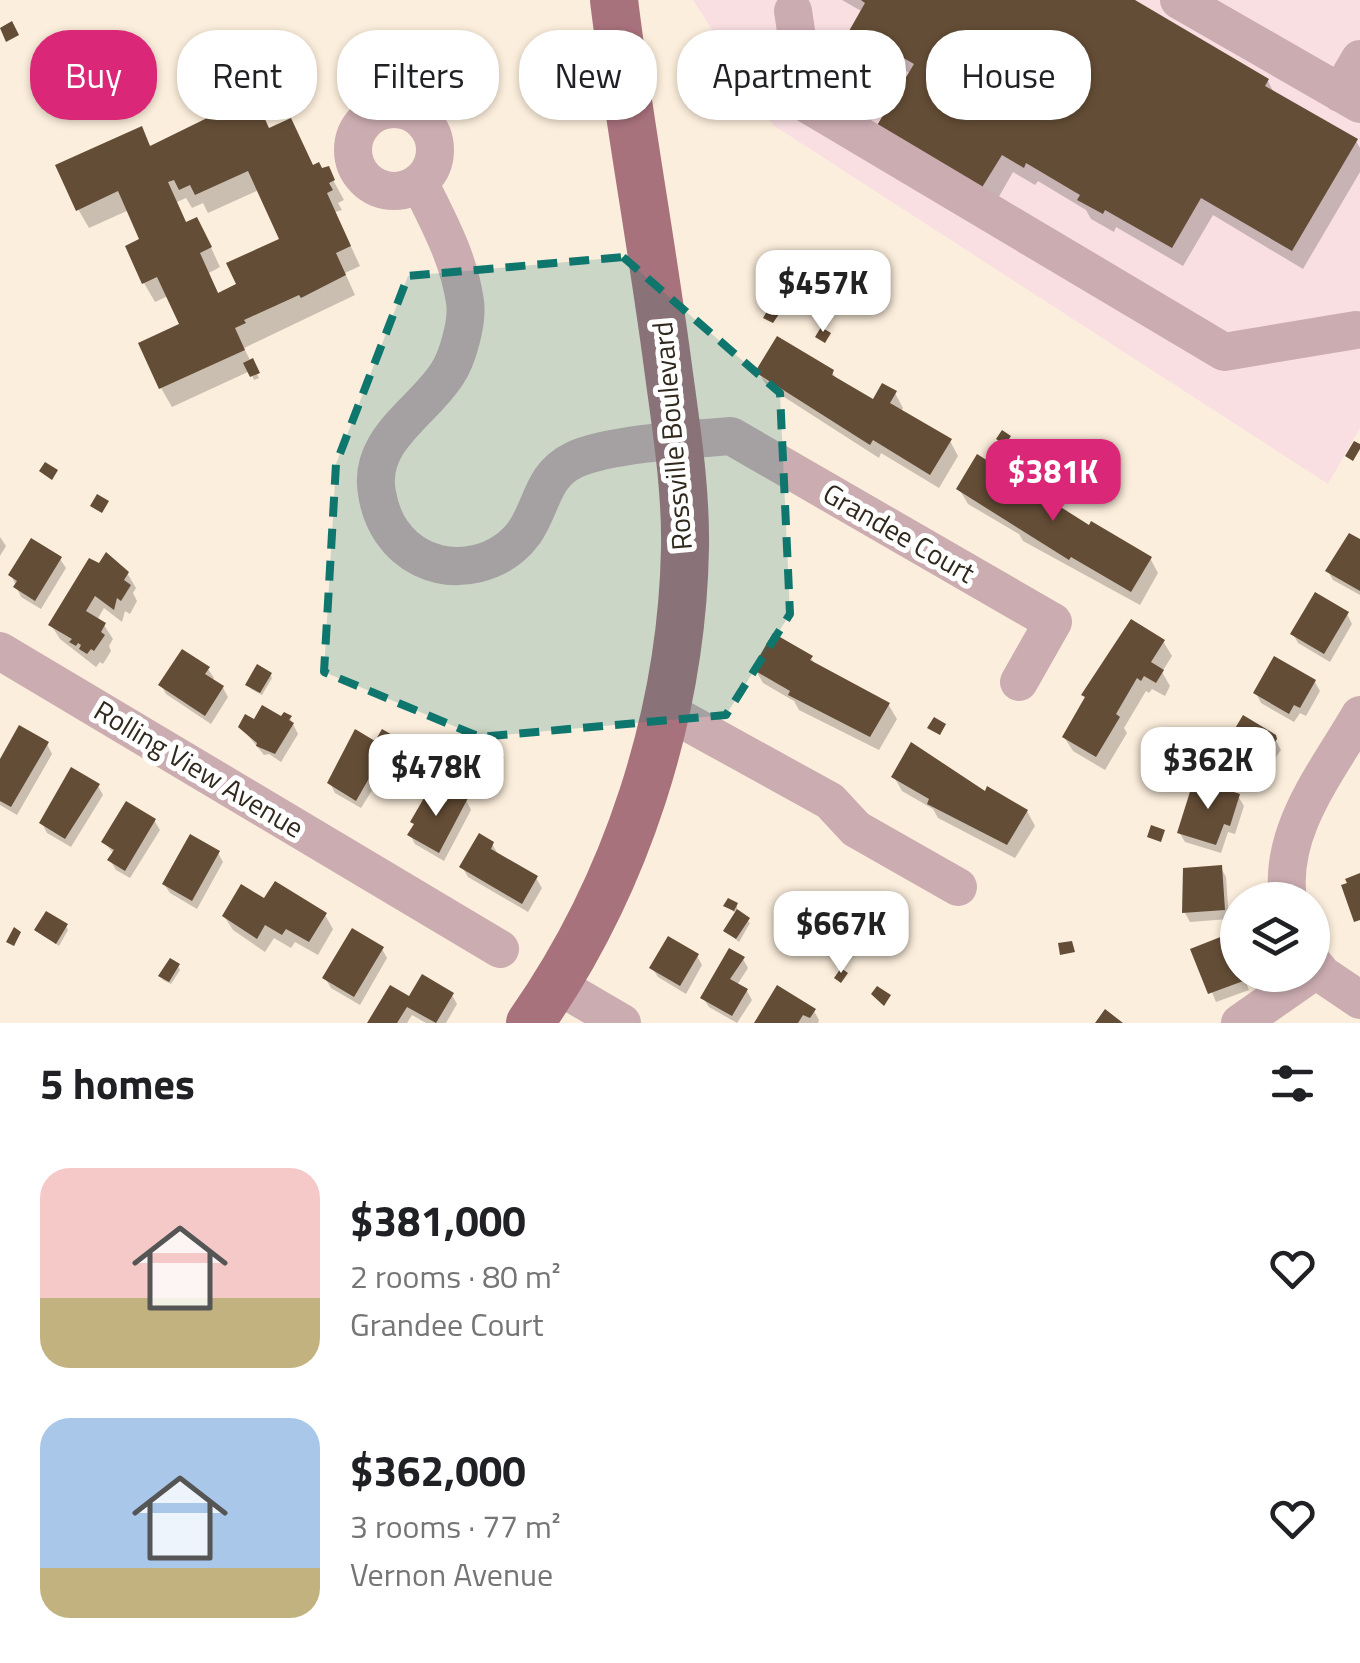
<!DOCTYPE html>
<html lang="en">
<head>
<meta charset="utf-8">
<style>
  :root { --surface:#fff; --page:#f6f6f6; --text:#202124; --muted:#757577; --accent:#db2777 }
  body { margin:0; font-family:"Titillium Web",sans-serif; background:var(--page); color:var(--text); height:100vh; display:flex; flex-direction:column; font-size:38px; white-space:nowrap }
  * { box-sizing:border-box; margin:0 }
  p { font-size:32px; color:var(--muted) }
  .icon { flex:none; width:55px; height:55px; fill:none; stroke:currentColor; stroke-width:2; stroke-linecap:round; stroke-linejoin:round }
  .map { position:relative; height:1023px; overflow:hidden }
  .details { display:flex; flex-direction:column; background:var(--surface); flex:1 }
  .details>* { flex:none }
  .guide { position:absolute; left:30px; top:30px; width:1300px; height:90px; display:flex; gap:20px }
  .buttons { position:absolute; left:1220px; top:882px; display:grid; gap:20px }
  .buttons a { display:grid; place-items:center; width:110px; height:110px; border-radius:50%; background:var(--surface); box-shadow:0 2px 8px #0004; font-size:50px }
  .price { position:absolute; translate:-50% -85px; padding:0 22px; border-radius:20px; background:#fff; color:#222; font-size:32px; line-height:65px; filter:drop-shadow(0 2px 5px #0008) }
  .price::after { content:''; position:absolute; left:50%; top:60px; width:30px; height:22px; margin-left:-15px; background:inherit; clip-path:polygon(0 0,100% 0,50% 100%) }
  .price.on { background:var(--accent); color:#fff }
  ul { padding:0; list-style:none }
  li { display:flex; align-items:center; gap:30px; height:250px; padding:0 40px }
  li span { display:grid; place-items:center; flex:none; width:280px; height:200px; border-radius:30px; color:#555 }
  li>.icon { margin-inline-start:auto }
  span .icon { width:120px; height:120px; fill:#fffc; stroke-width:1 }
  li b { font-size:42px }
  h2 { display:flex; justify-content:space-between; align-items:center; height:120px; padding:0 40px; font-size:42px }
  .pill { padding:0 35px; border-radius:40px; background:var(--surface); box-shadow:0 2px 8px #0004; font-size:35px; line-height:90px }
  .pill.on { background:var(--accent); color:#fff }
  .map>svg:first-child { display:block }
  .commercial { fill:#f9dfe2 }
  .shadow { fill:#0003; fill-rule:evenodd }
  .building { fill:#644d36; fill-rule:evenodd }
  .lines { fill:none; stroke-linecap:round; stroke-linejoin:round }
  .minor { stroke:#cbacb1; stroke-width:38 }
  .major { stroke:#a8727c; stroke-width:48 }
  .marked { fill:#0f766e; fill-opacity:0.2; stroke:#0f766e; stroke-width:8; stroke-dasharray:20 12; stroke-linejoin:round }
  .labels { text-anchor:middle; stroke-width:10; stroke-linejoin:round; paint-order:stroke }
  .street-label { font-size:28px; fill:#31291d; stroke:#fff }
</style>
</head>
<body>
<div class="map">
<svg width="1360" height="1023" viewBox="0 0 1360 1023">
  <rect width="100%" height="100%" fill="#fceedc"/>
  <path class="commercial" d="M 693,0 L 1360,0 L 1360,428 L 1328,484 L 773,125 Z"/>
  <path class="shadow" d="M 842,0 L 1130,0 L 1268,81 L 1275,95 L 1356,141 L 1360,148 L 1360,172 L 1303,269 L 1213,215 L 1183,266 L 1116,227 L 1114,232 L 1091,219 L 1086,210 L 1038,181 L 1035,185 L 1013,172 L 993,207 L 911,74 L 890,61 L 883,72 L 859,57 L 848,38 L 863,12 Z
    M 141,129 L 151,148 L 270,130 L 314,167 L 322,171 L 327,169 L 344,200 L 338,203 L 342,210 L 335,212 L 360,266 L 345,273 L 355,295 L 244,348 L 259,378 L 254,380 L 250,371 L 172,407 L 161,388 L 182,325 L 168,296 L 155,302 L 144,283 L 143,241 L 129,210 L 89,228 L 78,209 ZM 259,190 L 282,240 L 240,285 L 219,295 L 209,273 L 220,267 L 207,239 L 187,225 L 177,202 L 186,198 L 192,208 L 203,203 L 208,213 Z
    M 758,372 L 832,372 L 838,381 L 874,403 L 895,393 L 903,408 L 901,412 L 950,441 L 958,456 L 939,488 L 881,453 L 879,458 L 767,386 Z
    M 1085,480 L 1100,492 L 1094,502 L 1088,498 L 1088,491 L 1082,485 Z
    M 959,489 L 1090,528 L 1150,558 L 1158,573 L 1140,605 L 1023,541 L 1019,534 L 968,504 Z
    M 0,537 L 6,546 L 0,556 Z
    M 1360,542 L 1360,595 L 1333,580 L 1328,571 Z
    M 60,559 L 66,568 L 41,609 L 21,597 L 11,575 Z
    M 127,573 L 136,588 L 133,593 L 137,601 L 130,614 L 125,611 L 122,622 L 104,608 L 97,620 L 104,625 L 113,639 L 109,646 L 111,651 L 103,664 L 100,662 L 96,667 L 60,639 L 51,625 Z
    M 1347,614 L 1352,624 L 1330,662 L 1298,643 L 1293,634 Z
    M 1163,641 L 1172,656 L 1162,672 L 1170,686 L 1165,696 L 1152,689 L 1149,693 L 1146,691 L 1124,728 L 1127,733 L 1105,770 L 1073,751 L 1064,737 L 1086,699 L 1084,695 Z
    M 811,658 L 816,666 L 888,704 L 897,719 L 879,750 L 799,710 L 794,701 L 763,683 L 755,669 Z
    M 208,669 L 214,678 L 212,681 L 223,688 L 228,697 L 211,724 L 166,694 L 161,685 Z
    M 270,674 L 272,678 L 262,695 L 251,689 L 248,685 Z
    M 1315,682 L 1320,691 L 1306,716 L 1300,713 L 1294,722 L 1261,703 L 1256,693 Z
    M 290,718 L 298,734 L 281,762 L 269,754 L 264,755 L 241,727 Z
    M 1274,737 L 1281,750 L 1256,785 L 1226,767 L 1221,757 Z
    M 392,738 L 398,748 L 393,756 L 398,765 L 388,780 L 381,776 L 361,808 L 335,793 L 330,783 L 376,744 Z
    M 47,744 L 52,754 L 17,815 L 0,805 L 0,764 Z
    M 894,777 L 986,794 L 1027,811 L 1035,826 L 1015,858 L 938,818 L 933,809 L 902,791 Z
    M 98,786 L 103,795 L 71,847 L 47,833 L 42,823 Z
    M 1238,796 L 1244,806 L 1235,834 L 1228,832 L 1221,853 L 1185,842 L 1179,832 Z
    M 466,800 L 471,810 L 444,861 L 415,844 L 410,835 L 447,805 Z
    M 154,820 L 160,830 L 130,878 L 116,870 L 110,860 L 114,854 L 104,842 Z
    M 492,844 L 498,854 L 536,878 L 542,888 L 528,912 L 468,877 L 462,867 Z
    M 218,853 L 223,862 L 197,909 L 170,893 L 164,884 Z
    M 1221,868 L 1226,877 L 1229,919 L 1190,922 L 1185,913 Z
    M 265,901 L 325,915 L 333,929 L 318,955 L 295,942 L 291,948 L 274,938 L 265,952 L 233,930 L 224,916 Z
    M 737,905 L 737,912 L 750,923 L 739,942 L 726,931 L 737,914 L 726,906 Z
    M 66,926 L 68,930 L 59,946 L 37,930 Z
    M 382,949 L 387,958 L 360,1005 L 331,988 L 325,978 Z
    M 1194,950 L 1243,975 L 1249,990 L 1216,1002 Z
    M 697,956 L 702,965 L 686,994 L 658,977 L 652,968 Z
    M 743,959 L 748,968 L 737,985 L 747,991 L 752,1000 L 737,1023 L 709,1007 L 703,998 Z
    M 178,966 L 180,970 L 171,984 L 163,980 L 161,976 Z
    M 391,988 L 410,999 L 452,995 L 457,1004 L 446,1023 L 426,1023 L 412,1015 L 407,1023 L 370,1023 Z
    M 778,989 L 814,1011 L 819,1020 L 818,1023 L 757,1023 Z"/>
  <path class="building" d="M 861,0 L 1135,0 L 1269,79 L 1265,86 L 1358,139 L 1292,251 L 1201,198 L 1172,248 L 1105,210 L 1103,214 L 1077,200 L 1080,195 L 1026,163 L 1024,168 L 1002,155 L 981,189 L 876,127 L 914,64 L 878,43 L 872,54 L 845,38 L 865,3 Z
    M 12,21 L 19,35 L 6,42 L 0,28 Z
    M 254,95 L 269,128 L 291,118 L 313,165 L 319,162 L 322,168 L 329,166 L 335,180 L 329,183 L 333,190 L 327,193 L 351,246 L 336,253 L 346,275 L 301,298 L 299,295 L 244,320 L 246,323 L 235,328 L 245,350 L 159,389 L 138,343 L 179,324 L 157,277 L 142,284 L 125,246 L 139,239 L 118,191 L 76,211 L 55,165 L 142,126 L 150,146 ZM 248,171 L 279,239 L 226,263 L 236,284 L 218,293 L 200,253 L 212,247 L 197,217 L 186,222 L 168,182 L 174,180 L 179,190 L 190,185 L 195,195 Z
    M 769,308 L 779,314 L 773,323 L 763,318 Z
    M 821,327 L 831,333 L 825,343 L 815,337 Z
    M 777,336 L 834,370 L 832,375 L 873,399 L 882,383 L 897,391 L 890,403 L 952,439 L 930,475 L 873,440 L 870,445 L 755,372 Z
    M 253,358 L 260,373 L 250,377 L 243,363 Z
    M 1002,430 L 1011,436 L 1005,445 L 996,439 Z
    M 1018,441 L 1027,446 L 1019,457 L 1011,452 Z
    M 1354,441 L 1360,444 L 1360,449 L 1353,461 L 1345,456 Z
    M 1032,449 L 1041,454 L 1036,464 L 1026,459 Z
    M 977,454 L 1089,525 L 1091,521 L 1152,557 L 1131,592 L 1071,557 L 1069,560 L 956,489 Z
    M 45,462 L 58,470 L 52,480 L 39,471 Z
    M 1090,481 L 1099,486 L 1091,500 L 1083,495 Z
    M 97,494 L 109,501 L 102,513 L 90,506 Z
    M 1349,533 L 1360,539 L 1360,591 L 1325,571 Z
    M 31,538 L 62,557 L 35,601 L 13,587 L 17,581 L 8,575 Z
    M 106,552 L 129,572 L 124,580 L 131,585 L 121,601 L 117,598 L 114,610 L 95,596 L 86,611 L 106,623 L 101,632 L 105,635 L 94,651 L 91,649 L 87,654 L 79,649 L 81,645 L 78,643 L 76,646 L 69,642 L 72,639 L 48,625 L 89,558 L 99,563 Z
    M 1315,592 L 1349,612 L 1324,654 L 1290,634 Z
    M 1131,619 L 1165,640 L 1151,662 L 1164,670 L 1156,683 L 1144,676 L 1141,681 L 1137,678 L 1116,714 L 1120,717 L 1096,757 L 1062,737 L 1085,697 L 1081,695 Z
    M 773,633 L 813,656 L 810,660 L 890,703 L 870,737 L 788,695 L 790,691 L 752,669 Z
    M 182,649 L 210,667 L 205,674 L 224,686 L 205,716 L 158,685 Z
    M 1274,656 L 1316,680 L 1300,708 L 1294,705 L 1289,714 L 1253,693 Z
    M 257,664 L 272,673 L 260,693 L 245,685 Z
    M 262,705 L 281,716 L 284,712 L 292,716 L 289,720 L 294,723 L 275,754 L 256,746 L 257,743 L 238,727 L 245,714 L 254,719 Z
    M 1243,715 L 1276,735 L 1277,739 L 1250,777 L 1218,757 Z
    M 934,717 L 946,724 L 940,735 L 927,728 Z
    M 19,725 L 49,742 L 11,807 L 0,801 L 0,759 Z
    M 355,729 L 375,741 L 382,729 L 394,736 L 387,749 L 394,754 L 383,772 L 375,768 L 356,801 L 327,783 Z
    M 911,742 L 985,791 L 987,786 L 1028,810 L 1007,845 L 927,804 L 929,799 L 891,777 Z
    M 491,747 L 504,757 L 498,764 L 485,754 Z
    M 71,767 L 100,784 L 65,839 L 39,823 Z
    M 1194,779 L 1240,794 L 1230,826 L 1224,824 L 1216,845 L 1177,833 Z
    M 453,790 L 468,798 L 439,853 L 407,835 L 414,824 L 410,822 L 428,791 L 446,802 Z
    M 126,801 L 156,819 L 125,871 L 107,860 L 114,850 L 101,842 Z
    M 1151,825 L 1165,830 L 1161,842 L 1147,837 Z
    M 479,833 L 494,842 L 491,849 L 538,876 L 522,904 L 459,867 Z
    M 190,834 L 220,851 L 192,901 L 162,884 Z
    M 1222,865 L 1225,910 L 1182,913 L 1183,868 Z
    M 1360,873 L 1360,920 L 1354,922 L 1341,885 L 1347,883 L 1345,879 Z
    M 275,881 L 327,913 L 309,942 L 286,929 L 282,935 L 265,925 L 257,939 L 222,916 L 241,884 L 264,898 Z
    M 728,898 L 738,903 L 734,911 L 723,906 Z
    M 737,909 L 750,918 L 736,939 L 723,931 Z
    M 46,911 L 68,924 L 56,944 L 34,930 Z
    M 14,927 L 21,932 L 14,946 L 6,942 Z
    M 352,928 L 384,947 L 354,997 L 322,978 Z
    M 1228,934 L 1238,959 L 1238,975 L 1244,975 L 1246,980 L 1208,994 L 1190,949 Z
    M 668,936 L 699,954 L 680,986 L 649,968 Z
    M 1072,941 L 1075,952 L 1060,955 L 1058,943 Z
    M 729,948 L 745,957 L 730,979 L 748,989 L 732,1016 L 700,998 Z
    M 170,958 L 180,964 L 169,982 L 158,976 Z
    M 841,968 L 848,973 L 841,983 L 834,978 Z
    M 422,974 L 454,993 L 436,1023 L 407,1007 L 397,1023 L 367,1023 L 390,985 L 409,996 Z
    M 777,985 L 816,1009 L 810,1018 L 803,1015 L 798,1023 L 754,1023 Z
    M 877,986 L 891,995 L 884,1006 L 871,994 Z
    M 1105,1009 L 1123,1023 L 1095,1023 Z"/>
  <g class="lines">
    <path class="minor" d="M 1179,0 L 1360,104
      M 793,11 L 807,104 L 1224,352 L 1356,330
      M 1340,93 L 1360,59
      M353 150a41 41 0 1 1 82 0a41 41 0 1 1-82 0Z
      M 419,182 C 438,221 459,258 465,302 C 468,320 458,358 447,374 C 422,413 367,440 377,493 C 381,521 397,546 422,558 C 457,575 501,564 524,533 C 543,506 541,476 574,460 C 608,444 691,439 731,436 L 1053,622 L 1019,682
      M 0,651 L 500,949
      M 665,710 L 830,801 L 856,829 L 958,887
      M 1288,900 C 1278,831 1327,772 1360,715
      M 1312,962 L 1323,975 L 1360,1000
      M 557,985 L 622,1023
      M 1240,1023 L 1309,975"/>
    <path class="major" d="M 530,1023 C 626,886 682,715 685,548 C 686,487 676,427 668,367 C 652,244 629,123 614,0"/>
  </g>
  <path class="marked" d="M 623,257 L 780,393 L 790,614 L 726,715 L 480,737 L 324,672 L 336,464 L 408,276 Z"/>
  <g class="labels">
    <g class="street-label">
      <text transform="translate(672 436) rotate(-95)" y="10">Rossville Boulevard</text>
      <text transform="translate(899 533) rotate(30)" y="10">Grandee Court</text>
      <text transform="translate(199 769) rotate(31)" y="10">Rolling View Avenue</text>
    </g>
  </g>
</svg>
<div class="buttons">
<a><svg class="icon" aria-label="layers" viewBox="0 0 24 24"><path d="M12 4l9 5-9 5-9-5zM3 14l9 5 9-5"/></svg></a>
</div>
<b class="price" style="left:823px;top:335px">$457K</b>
<b class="price on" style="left:1053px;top:524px">$381K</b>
<b class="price" style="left:1208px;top:812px">$362K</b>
<b class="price" style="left:436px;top:819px">$478K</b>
<b class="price" style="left:841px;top:976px">$667K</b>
<div class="guide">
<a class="pill on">Buy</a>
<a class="pill">Rent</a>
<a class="pill">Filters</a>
<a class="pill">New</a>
<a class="pill">Apartment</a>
<a class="pill">House</a>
</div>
</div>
<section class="details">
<h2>5 homes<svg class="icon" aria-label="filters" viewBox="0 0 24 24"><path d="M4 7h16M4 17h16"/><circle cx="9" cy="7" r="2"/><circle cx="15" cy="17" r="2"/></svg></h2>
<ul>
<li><span style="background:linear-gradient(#f6c9c9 65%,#c2b280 0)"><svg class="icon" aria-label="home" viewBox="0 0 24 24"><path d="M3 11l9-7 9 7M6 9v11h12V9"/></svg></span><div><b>$381,000</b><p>2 rooms · 80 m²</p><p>Grandee Court</p></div><svg class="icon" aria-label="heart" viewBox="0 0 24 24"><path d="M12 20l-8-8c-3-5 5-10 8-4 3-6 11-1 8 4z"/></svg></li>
<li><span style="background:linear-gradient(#a9c7e8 75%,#c2b280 0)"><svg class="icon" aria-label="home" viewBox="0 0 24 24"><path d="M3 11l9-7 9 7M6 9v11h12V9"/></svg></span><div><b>$362,000</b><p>3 rooms · 77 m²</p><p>Vernon Avenue</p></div><svg class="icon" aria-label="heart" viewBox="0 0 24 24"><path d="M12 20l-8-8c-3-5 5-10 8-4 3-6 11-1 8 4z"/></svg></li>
</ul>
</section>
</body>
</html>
